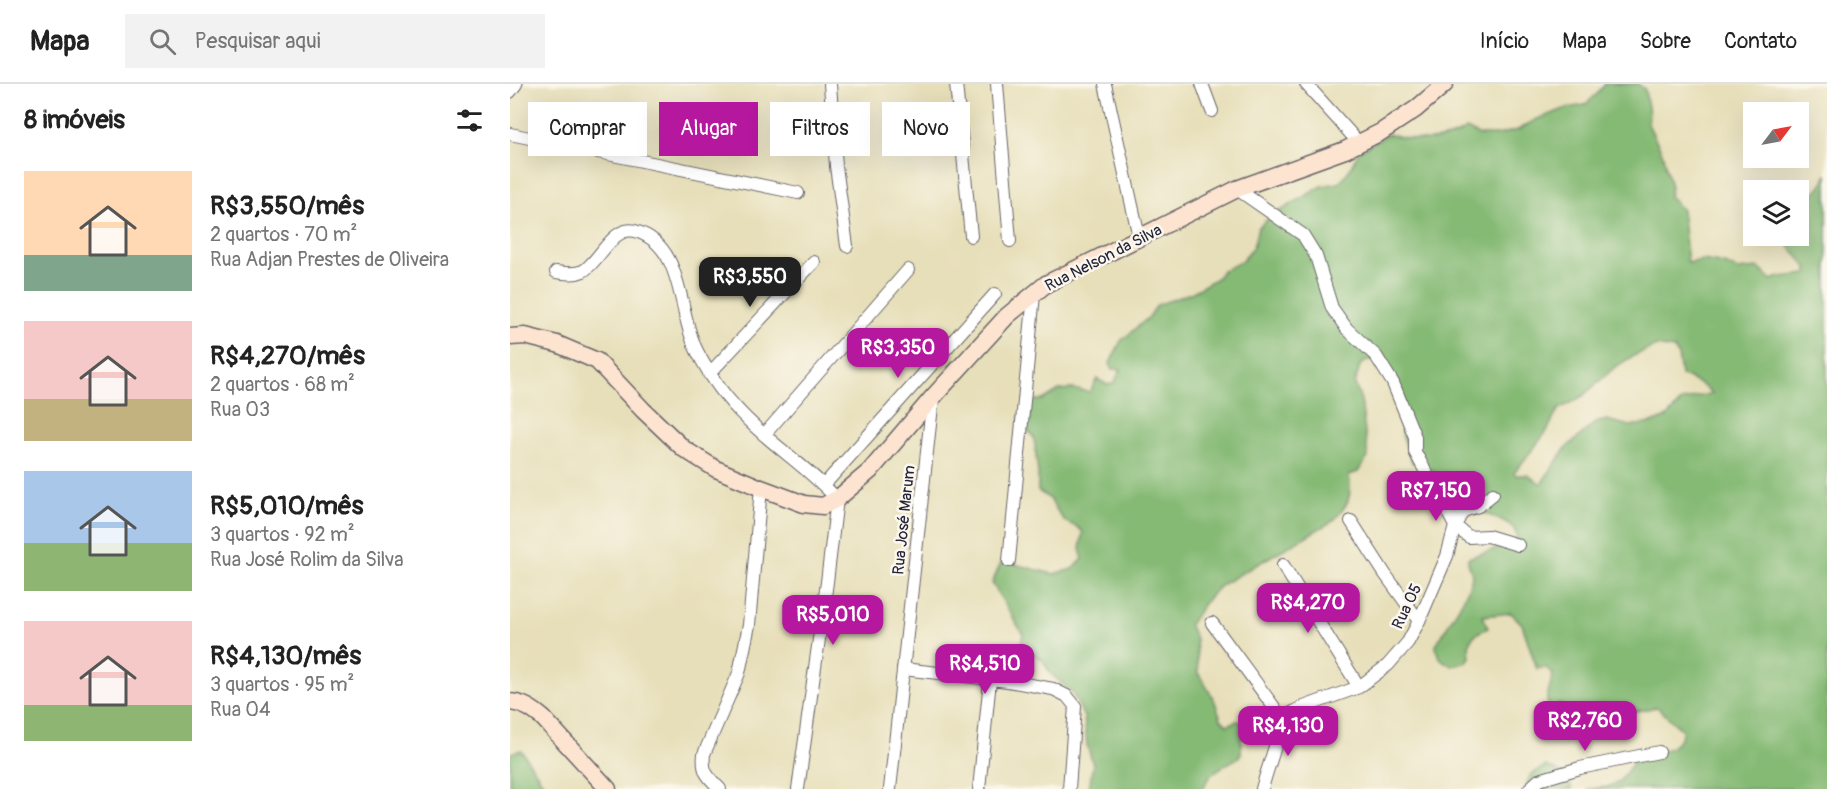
<!DOCTYPE html>
<html lang="pt">
<head>
<meta charset="utf-8">
<style>
  :root { --surface:#fff; --page:#f2f2f2; --text:#222; --muted:#767676; --line:#e0e0e0; --accent:#b5179e }
  body { margin:0; font-family:Pangolin,sans-serif; background:var(--page); color:var(--text); height:100vh; display:flex; flex-direction:column; font-size:22px; white-space:nowrap }
  * { box-sizing:border-box; margin:0 }
  p { font-size:20px; color:var(--muted) }
  .icon { flex:none; width:33px; height:33px; fill:none; stroke:currentColor; stroke-width:2; stroke-linecap:round; stroke-linejoin:round }
  .map { position:relative; flex:1; overflow:hidden }
  .side { display:flex; flex-direction:column; background:var(--surface); width:510px }
  .side>* { flex:none }
  .top-card { position:absolute; left:18px; top:18px; width:570px; height:54px; display:flex; gap:12px }
  .needle { width:39px; rotate:58deg }
  .tools { position:absolute; left:1233px; top:18px; display:grid; gap:12px }
  .tools a { display:grid; place-items:center; width:66px; height:66px; border-radius:0px; background:var(--surface); box-shadow:0 6px 24px #0002; font-size:30px }
  .price { position:absolute; translate:-50% -51px; padding:0 14px; border-radius:12px; background:var(--accent); color:#fff; font-size:20px; line-height:39px; filter:drop-shadow(0 2px 3px #0008) }
  .price::after { content:''; position:absolute; left:50%; top:36px; width:18px; height:14px; margin-left:-9px; background:inherit; clip-path:polygon(0 0,100% 0,50% 100%) }
  .price.selected { background:#222; color:#fff }
  ul { padding:0; list-style:none }
  li { display:flex; align-items:center; gap:18px; height:150px; padding:0 24px }
  li span { display:grid; place-items:center; flex:none; width:168px; height:120px; border-radius:0px; color:#555 }
  li>.icon { margin-inline-start:auto }
  span .icon { width:72px; height:72px; fill:#fffc; stroke-width:1 }
  li b { font-size:26px }
  h2 { display:flex; justify-content:space-between; align-items:center; height:72px; padding:0 24px; font-size:26px }
  .chip { padding:0 21px; border-radius:0px; background:var(--surface); box-shadow:0 6px 24px #0002; font-size:21px; line-height:54px }
  .chip.selected { background:var(--accent); color:#fff }
  header { display:flex; align-items:center; gap:36px; box-sizing:border-box; height:84px; padding:0 30px; background:var(--surface); border-bottom:2px solid var(--line) }
  header strong { font-size:28px }
  nav { display:flex; gap:33px; margin-inline-start:auto; font-size:21px }
  .search { width:420px; height:54px; background:var(--page); display:flex; align-items:center; gap:15px; box-sizing:border-box; padding:0 21px; border-radius:0px; color:var(--muted); font-size:22px }
  main { display:flex; flex:1; min-height:0 }
  .map>svg:first-child { display:block }
  .forest { fill:#85ba75; stroke:#546e58; stroke-width:1.5; fill-rule:evenodd }
  .lines { fill:none; stroke-linecap:round; stroke-linejoin:round }
  .street-casing { stroke:#676467; stroke-width:14 }
  .secondary-casing { stroke:#676467; stroke-width:19 }
  .street { stroke:#fff; stroke-width:12 }
  .secondary { stroke:#fde4d0; stroke-width:16 }
  .labels { text-anchor:middle; stroke-width:5; stroke-linejoin:round; paint-order:stroke }
  .street-label { font-size:16px; fill:#22223b; stroke:#fbf7ec }
</style>
</head>
<body>
<header>
<strong>Mapa</strong>
<div class="search"><svg class="icon" aria-label="search" viewBox="0 0 24 24"><circle cx="10" cy="10" r="6"/><path d="M15 15l6 6"/></svg>Pesquisar aqui</div>
<nav><a>Início</a><a>Mapa</a><a>Sobre</a><a>Contato</a></nav>
</header>
<main>
<section class="side">
<h2>8 imóveis<svg class="icon" aria-label="filters" viewBox="0 0 24 24"><path d="M4 7h16M4 17h16"/><circle cx="9" cy="7" r="2"/><circle cx="15" cy="17" r="2"/></svg></h2>
<ul>
<li><span style="background:linear-gradient(#ffd9b3 70%,#7fa58c 0)"><svg class="icon" aria-label="home" viewBox="0 0 24 24"><path d="M3 11l9-7 9 7M6 9v11h12V9"/></svg></span><div><b>R$3,550/mês</b><p>2 quartos · 70 m²</p><p>Rua Adjan Prestes de Oliveira</p></div></li>
<li><span style="background:linear-gradient(#f6c9c9 65%,#c2b280 0)"><svg class="icon" aria-label="home" viewBox="0 0 24 24"><path d="M3 11l9-7 9 7M6 9v11h12V9"/></svg></span><div><b>R$4,270/mês</b><p>2 quartos · 68 m²</p><p>Rua 03</p></div></li>
<li><span style="background:linear-gradient(#a9c7e8 60%,#8fb573 0)"><svg class="icon" aria-label="home" viewBox="0 0 24 24"><path d="M3 11l9-7 9 7M6 9v11h12V9"/></svg></span><div><b>R$5,010/mês</b><p>3 quartos · 92 m²</p><p>Rua José Rolim da Silva</p></div></li>
<li><span style="background:linear-gradient(#f6c9c9 70%,#8fb573 0)"><svg class="icon" aria-label="home" viewBox="0 0 24 24"><path d="M3 11l9-7 9 7M6 9v11h12V9"/></svg></span><div><b>R$4,130/mês</b><p>3 quartos · 95 m²</p><p>Rua 04</p></div></li>
</ul>
</section>
<div class="map">
<svg width="1317" height="705" viewBox="0 0 1317 705">
  <rect width="100%" height="100%" fill="#fbf7ec"/>
  <filter id="ink" filterUnits="userSpaceOnUse"><feTurbulence type="fractalNoise" baseFrequency=".0167" numOctaves="2"/><feDisplacementMap in="SourceGraphic" scale="12" xChannelSelector="R" yChannelSelector="G"/><feConvolveMatrix kernelMatrix="1 2 1 2 8 2 1 2 1" color-interpolation-filters="sRGB"/></filter>
  <filter id="wash" filterUnits="userSpaceOnUse"><feTurbulence type="fractalNoise" baseFrequency=".008" numOctaves="4" result="noise"/><feDisplacementMap in="SourceGraphic" scale="24" xChannelSelector="R" yChannelSelector="G"/><feGaussianBlur stdDeviation="1.35" result="paint"/><feColorMatrix in="noise" values="0 0 0 0 0 0 0 0 0 0 0 0 0 0 0 0 0 1.4 0 .05"/><feComposite in="paint" operator="in"/></filter>
  <g filter="url(#wash)">
    <rect width="100%" height="100%" fill="#e7dfb9"/>
    <path class="forest" d="M 1095,0 L 1128,0 L 1135,6 L 1139,29 L 1138,40 L 1152,68 L 1161,103 L 1159,112 L 1172,126 L 1178,179 L 1193,176 L 1215,180 L 1227,186 L 1249,184 L 1261,196 L 1270,193 L 1297,190 L 1297,183 L 1279,162 L 1273,152 L 1288,152 L 1289,121 C 1300,113 1312,104 1317,90 L 1317,705 L 1077,705 L 1097,703 L 1109,698 L 1129,671 C 1150,666 1166,669 1173,647 L 1147,623 L 1112,630 L 1083,628 L 1066,632 L 1060,630 L 1050,619 L 1041,624 L 1038,624 L 1037,613 L 1043,590 L 1035,583 L 1027,585 L 1012,540 L 1001,529 L 973,532 L 978,544 C 961,551 957,555 960,573 L 957,578 L 943,582 C 933,578 926,573 926,561 C 934,546 961,508 962,492 C 962,486 957,481 958,474 L 1003,459 L 1007,455 C 1007,438 987,435 974,429 L 969,416 L 963,411 L 941,401 L 914,380 L 902,379 L 893,353 L 884,300 L 867,271 L 850,281 L 845,300 L 851,316 L 858,373 L 848,388 L 839,391 C 842,414 839,420 823,437 L 711,501 L 698,514 L 679,541 L 686,555 L 688,589 L 704,615 L 711,635 L 717,641 L 727,637 L 732,638 L 731,670 L 729,673 C 716,681 696,689 694,705 L 579,705 L 583,680 L 577,661 L 574,633 L 562,608 L 541,590 L 532,575 L 510,562 L 513,550 L 482,499 L 492,477 L 543,490 L 563,485 L 573,475 L 570,465 L 573,448 L 567,443 L 554,437 L 539,414 L 528,407 L 528,389 L 524,354 L 509,335 L 518,316 L 533,316 L 549,306 L 562,305 L 580,308 L 587,295 L 598,301 L 604,299 L 611,285 L 602,285 L 600,279 L 611,257 L 639,233 L 647,221 L 683,208 L 707,194 L 712,187 L 732,177 L 743,163 L 748,144 L 760,133 L 812,102 L 829,99 L 840,85 L 849,67 L 878,50 C 906,57 932,61 957,45 L 968,51 L 987,51 L 1008,46 L 1025,36 L 1057,24 L 1075,21 L 1087,10 ZM 1146,262 L 1164,265 L 1168,271 L 1171,291 L 1190,300 L 1202,309 L 1172,317 L 1157,333 L 1142,339 L 1120,342 L 1097,336 L 1085,339 L 1056,364 L 1031,400 L 1018,391 L 1005,391 L 1004,389 L 1037,347 L 1048,326 L 1073,312 L 1105,283 L 1123,272 Z
      M 11,666 L 37,705 L 0,705 L 0,669 Z
      M 1036,682 C 1048,687 1058,691 1062,705 L 1016,705 C 1017,691 1024,688 1036,682 Z"/>
  </g>
  <g filter="url(#ink)">
    <g class="lines">
      <g class="street-casing">
        <path id="street" d="M 320,0 L 326,82 L 337,162
          M 446,0 L 461,152
          M 487,0 L 500,157
          M 595,0 L 629,153
          M 692,0 L 702,27
          M 796,0 L 849,59
          M 0,8 L 6,0
          M 0,50 L 288,109
          M 727,105 L 793,151 L 806,172 L 822,224 L 837,245 L 866,272 L 883,299 L 905,353 L 905,368 L 945,442 L 959,453 L 978,452 L 1008,461
          M 46,188 C 55,189 64,191 73,187 C 89,178 103,141 125,147 C 175,161 167,228 187,267 C 200,293 217,316 238,336 C 266,364 301,386 327,415 L 317,498 L 288,705
          M 199,290 L 304,178
          M 254,351 L 398,186
          M 314,401 L 485,210
          M 841,437 L 875,490 L 909,537
          M 499,477 L 524,210
          M 773,481 L 849,603
          M 702,539 L 772,634
          M 393,585 L 498,597 L 543,605 L 557,612 L 565,622 L 559,705
          M 772,634 L 791,624 L 849,603 L 878,581 L 898,558 L 909,537 L 937,472 L 945,442 L 953,427 L 968,422 L 983,410
          M 210,705 C 197,692 192,688 194,670 L 229,589 L 239,541 L 251,404
          M 380,705 L 423,313
          M 469,705 L 480,596
          M 752,705 C 758,681 768,659 772,634
          M 1019,705 L 1029,696 L 1070,684 L 1149,668"/>
      </g>
      <g class="secondary-casing">
        <path id="secondary" d="M 0,253 L 15,252 L 47,260 L 87,277 L 133,326 L 174,365 L 206,385 L 251,404 L 294,420 L 313,422 L 327,415 L 360,387 L 423,313 L 497,232 L 536,200 L 727,105 L 835,66 L 871,48 L 906,25 L 935,0
          M 0,618 C 14,619 23,626 33,634 L 98,705"/>
      </g>
      <use href="#street" class="street"/>
      <use href="#secondary" class="secondary"/>
    </g>
  </g>
  <g class="labels">
    <g class="street-label">
      <text transform="translate(593 173) rotate(-27)" y="6">Rua Nelson da Silva</text>
      <text transform="translate(393 436) rotate(-84)" y="6">Rua José Marum</text>
      <text transform="translate(896 522) rotate(-65)" y="6">Rua 05</text>
    </g>
  </g>
</svg>
<div class="tools">
<a><svg class="needle" viewBox="-14 -14 28 28"><path d="M0-13l5 13h-10z" fill="#e53935"/><path d="M0 13l5-13h-10z" fill="#767676"/></svg></a>
<a><svg class="icon" aria-label="layers" viewBox="0 0 24 24"><path d="M12 4l9 5-9 5-9-5zM3 14l9 5 9-5"/></svg></a>
</div>
<b class="price selected" style="left:240px;top:224px">R$3,550</b>
<b class="price" style="left:388px;top:295px">R$3,350</b>
<b class="price" style="left:926px;top:438px">R$7,150</b>
<b class="price" style="left:798px;top:550px">R$4,270</b>
<b class="price" style="left:323px;top:562px">R$5,010</b>
<b class="price" style="left:475px;top:611px">R$4,510</b>
<b class="price" style="left:1075px;top:668px">R$2,760</b>
<b class="price" style="left:778px;top:673px">R$4,130</b>
<div class="top-card">
<a class="chip">Comprar</a>
<a class="chip selected">Alugar</a>
<a class="chip">Filtros</a>
<a class="chip">Novo</a>
</div>
</div>
</main>
</body>
</html>
